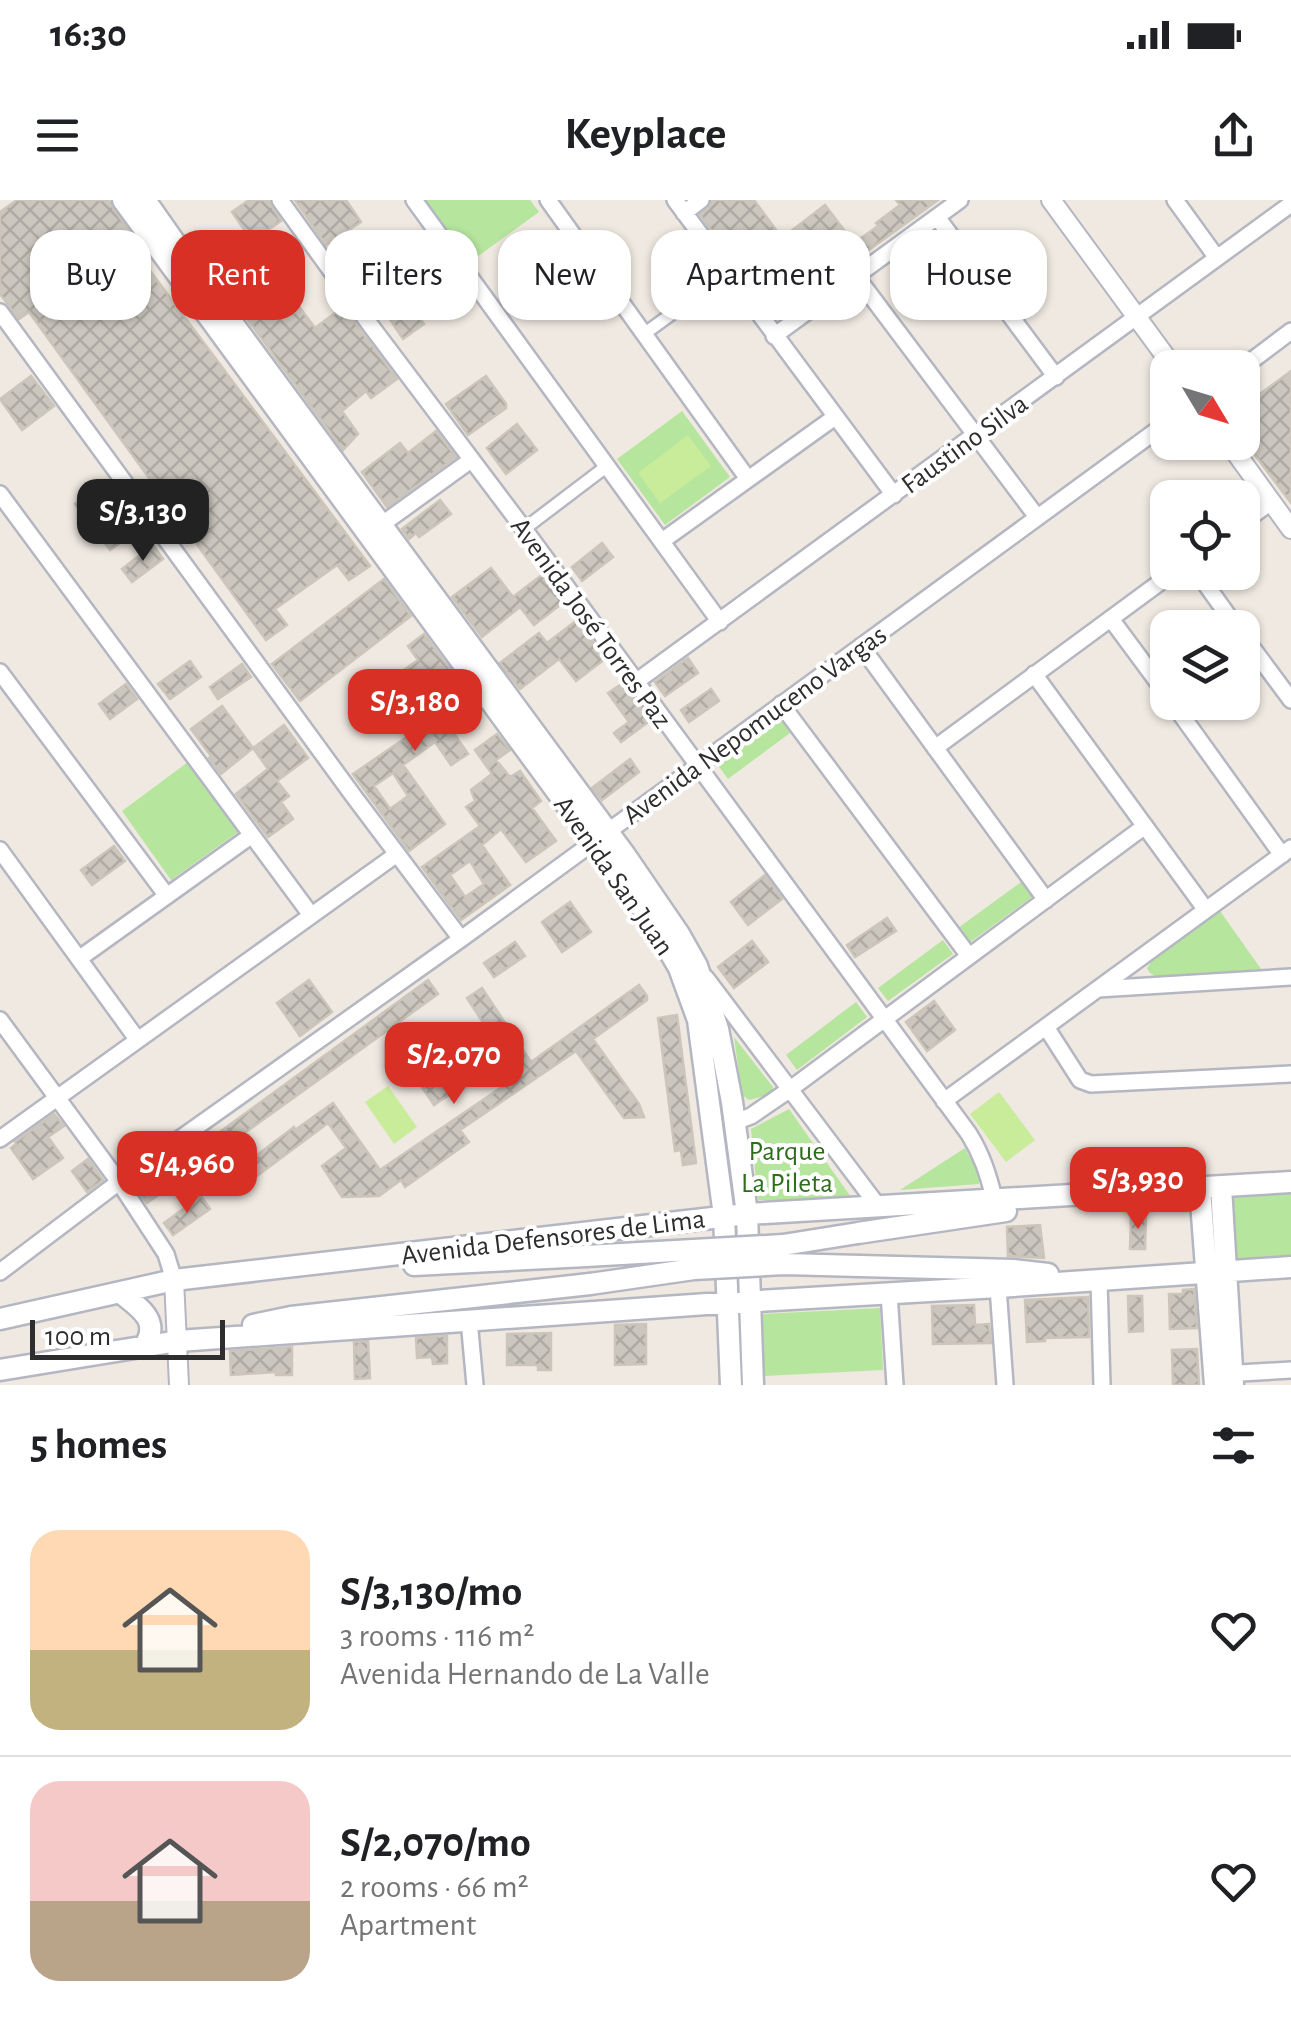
<!DOCTYPE html>
<html lang="en">
<head>
<meta charset="utf-8">
<style>
  :root { --surface:#fff; --page:#f6f6f6; --text:#202124; --muted:#757577; --line:#e0e0e0; --accent:#d93025 }
  body { margin:0; font-family:"Alegreya Sans",sans-serif; background:var(--page); color:var(--text); height:100vh; display:flex; flex-direction:column; font-size:38px; white-space:nowrap }
  * { box-sizing:border-box; margin:0 }
  p { font-size:32px; color:var(--muted) }
  .icon { flex:none; width:55px; height:55px; fill:none; stroke:currentColor; stroke-width:2; stroke-linecap:round; stroke-linejoin:round }
  .map { position:relative; height:1185px; overflow:hidden }
  .sheet { display:flex; flex-direction:column; background:var(--surface); flex:1 }
  .sheet>* { flex:none }
  .guide { position:absolute; left:30px; top:30px; width:1232px; height:90px; display:flex; gap:20px }
  .needle { width:65px; rotate:128deg }
  .controls { position:absolute; left:1150px; top:150px; display:grid; gap:20px }
  .controls a { display:grid; place-items:center; width:110px; height:110px; border-radius:20px; background:var(--surface); box-shadow:0 2px 8px #0004; font-size:50px }
  .scale { position:absolute; left:30px; bottom:25px; width:195px; box-sizing:border-box; padding-left:10px; border:5px solid #2e2e2e; border-top:0; font-size:28px; line-height:35px; white-space:nowrap; color:#2e2e2e; -webkit-text-stroke:8px #fff; paint-order:stroke }
  .price { position:absolute; translate:-50% -85px; padding:0 22px; border-radius:20px; background:var(--accent); color:#fff; font-size:32px; line-height:65px; filter:drop-shadow(0 2px 5px #0008) }
  .price::after { content:''; position:absolute; left:50%; top:60px; width:30px; height:22px; margin-left:-15px; background:inherit; clip-path:polygon(0 0,100% 0,50% 100%) }
  .price.on { background:#222; color:#fff }
  ul { padding:0; list-style:none }
  li { display:flex; align-items:center; gap:30px; height:250px; padding:0 30px }
  li+li { border-top:2px solid var(--line) }
  li span { display:grid; place-items:center; flex:none; width:280px; height:200px; border-radius:30px; color:#555 }
  li>.icon { margin-inline-start:auto }
  span .icon { width:120px; height:120px; fill:#fffc; stroke-width:1 }
  li b { font-size:42px }
  h2 { display:flex; justify-content:space-between; align-items:center; height:120px; padding:0 30px; font-size:42px }
  .pill { padding:0 35px; border-radius:30px; background:var(--surface); box-shadow:0 2px 8px #0004; font-size:35px; line-height:90px }
  .pill.on { background:var(--accent); color:#fff }
  .status { display:flex; justify-content:space-between; align-items:center; height:70px; padding:0 50px; background:var(--surface); direction:ltr }
  .status svg { height:28px; fill:currentColor }
  header { display:flex; justify-content:space-between; align-items:center; height:130px; padding:0 30px; background:var(--surface); font-size:45px; font-weight:700 }
  .map>svg:first-child { display:block }
  .grass { fill:#b6e59e }
  .pitch { fill:#c9ec9a }
  .building { fill:url(#building-cross-hatch); stroke:#cbc5ba; stroke-width:2.5; fill-rule:evenodd }
  .lines { fill:none; stroke-linecap:round; stroke-linejoin:round }
  .pedestrian-casing { stroke:#b4b7c1; stroke-width:16 }
  .minor-casing { stroke:#b4b7c1; stroke-width:20 }
  .tertiary-casing { stroke:#b4b7c1; stroke-width:22 }
  .secondary-casing { stroke:#b4b7c1; stroke-width:25 }
  .pedestrian { stroke:#fff; stroke-width:11 }
  .minor { stroke:#fff; stroke-width:15 }
  .tertiary { stroke:#fff; stroke-width:18 }
  .secondary { stroke:#fff; stroke-width:20 }
  .secondary-bridge-casing { stroke:#b4b7c1; stroke-width:25; stroke-linecap:butt }
  .secondary-bridge { stroke:#fff; stroke-width:20 }
  .labels { text-anchor:middle; stroke-width:8; stroke-linejoin:round; paint-order:stroke }
  .street-label { font-size:28px; fill:#2e2e2e; stroke:#fff }
  .park-label { font-size:28px; fill:#2c6e1b; stroke:#fff }
</style>
</head>
<body>
<div class="status"><b>16:30</b><svg viewBox="0 0 49 12"><path d="M0 12V9h3v3zM5 12V6h3v6zM10 12V3h3v9zM15 12V0h3v12zM26 1h20v11H26zM47 4h2v5h-2z"/></svg></div>
<header><svg class="icon" aria-label="menu" viewBox="0 0 24 24"><path d="M4 6h16M4 12h16M4 18h16"/></svg>Keyplace<svg class="icon" aria-label="share" viewBox="0 0 24 24"><path d="M12 15V3M7 8l5-5 5 5M5 13v7h14v-7"/></svg></header>
<div class="map">
<svg width="1291" height="1185" viewBox="0 0 1291 1185">
  <defs>
    <pattern id="building-cross-hatch" width="8" height="8" patternUnits="userSpaceOnUse" patternTransform="scale(2.5)"><rect width="8" height="8" fill="#cbc7bf"/><path d="M0 0l8 8M0 8l8-8" fill="none" stroke="#afaba4"/></pattern>
  </defs>
  <rect width="100%" height="100%" fill="#efe9e1"/>
  <path class="grass" d="M 424,0 L 530,0 L 539,12 L 470,62 Z
    M 682,211 L 730,277 L 665,325 L 617,259 Z
    M 780,519 L 790,533 L 728,579 L 717,564 Z
    M 188,562 L 238,632 L 171,680 L 122,611 Z
    M 1021,682 L 1032,697 L 969,743 L 958,728 Z
    M 1220,711 L 1261,769 L 1156,777 L 1149,772 L 1147,768 L 1151,762 Z
    M 943,740 L 953,754 L 888,801 L 878,788 Z
    M 856,802 L 867,817 L 797,870 L 786,855 Z
    M 734,837 L 773,887 L 771,894 L 749,900 L 742,895 Z
    M 789,909 L 853,1000 L 758,1000 L 751,929 Z
    M 965,948 L 979,975 L 979,984 L 900,990 Z
    M 1291,988 L 1291,1058 L 1234,1061 L 1231,993 Z
    M 880,1108 L 883,1170 L 764,1176 L 761,1114 Z"/>
  <path class="pitch" d="M 688,235 L 711,266 L 660,303 L 638,273 Z
    M 388,886 L 417,927 L 394,944 L 365,902 Z
    M 999,892 L 1035,940 L 1006,962 L 970,914 Z"/>
  <path class="building" d="M 17,0 L 108,0 L 133,37 L 128,41 L 370,366 L 349,380 L 337,365 L 275,409 L 287,425 L 266,440 L 29,112 L 19,119 L 0,94 L 0,12 Z
    M 249,0 L 268,0 L 281,21 L 252,41 L 232,12 Z
    M 295,0 L 346,0 L 361,22 L 326,45 Z
    M 712,0 L 754,0 L 782,38 L 825,5 L 854,43 L 878,26 L 876,23 L 900,5 L 896,0 L 938,0 L 815,89 L 816,91 L 782,116 L 758,86 L 755,88 L 700,15 L 709,8 ZM 808,51 L 820,68 L 801,82 L 789,64 Z
    M 385,43 L 396,59 L 356,85 L 344,70 Z
    M 257,50 L 315,128 L 343,107 L 397,179 L 371,198 L 366,191 L 342,211 L 358,234 L 343,250 L 218,79 Z
    M 393,87 L 409,111 L 413,108 L 424,124 L 403,139 L 385,112 L 381,115 L 372,101 Z
    M 1291,171 L 1291,303 L 1242,238 L 1242,207 Z
    M 31,176 L 54,206 L 22,230 L 0,199 Z
    M 486,176 L 506,204 L 506,208 L 468,235 L 446,204 Z
    M 517,224 L 537,250 L 506,274 L 487,248 Z
    M 436,231 L 456,257 L 387,307 L 362,272 L 400,243 L 408,253 Z
    M 106,281 L 141,328 L 110,350 L 75,304 Z
    M 440,300 L 451,314 L 419,337 L 416,333 L 409,339 L 402,329 Z
    M 602,343 L 613,357 L 582,381 L 572,367 Z
    M 153,345 L 163,359 L 132,382 L 122,369 Z
    M 491,368 L 513,397 L 543,374 L 564,402 L 534,425 L 520,407 L 482,437 L 452,397 Z
    M 384,379 L 411,416 L 300,501 L 272,464 Z
    M 577,420 L 605,459 L 576,481 L 559,459 L 520,489 L 500,463 L 539,433 L 547,443 Z
    M 424,434 L 475,503 L 447,523 L 468,554 L 451,565 L 435,542 L 403,565 L 445,624 L 409,651 L 353,574 L 417,530 L 414,526 L 455,497 L 436,468 L 424,476 L 421,472 L 391,493 L 385,483 L 418,460 L 408,446 ZM 393,573 L 408,596 L 390,609 L 374,586 Z
    M 688,458 L 698,473 L 665,496 L 655,482 Z
    M 190,461 L 201,477 L 170,499 L 158,484 Z
    M 242,464 L 251,477 L 218,499 L 210,487 Z
    M 623,483 L 651,520 L 621,542 L 614,533 L 629,522 L 608,493 Z
    M 126,484 L 137,499 L 110,519 L 99,504 Z
    M 711,489 L 719,501 L 689,522 L 681,510 Z
    M 222,506 L 253,548 L 221,574 L 209,558 L 211,556 L 191,529 Z
    M 284,525 L 308,558 L 277,581 L 289,596 L 281,602 L 293,619 L 268,637 L 236,594 L 268,569 L 253,548 Z
    M 497,534 L 510,550 L 496,560 L 510,577 L 520,571 L 541,601 L 532,608 L 556,641 L 526,662 L 501,629 L 482,645 L 510,685 L 461,720 L 422,667 L 480,626 L 466,607 L 475,601 L 471,590 L 492,574 L 475,550 ZM 470,661 L 484,684 L 465,697 L 450,675 Z
    M 630,559 L 639,572 L 602,600 L 592,588 Z
    M 114,646 L 125,661 L 92,685 L 81,670 Z
    M 765,675 L 782,699 L 748,725 L 731,702 Z
    M 570,702 L 591,732 L 562,752 L 542,722 Z
    M 887,718 L 896,731 L 855,757 L 847,745 Z
    M 752,741 L 768,762 L 734,788 L 718,767 Z
    M 515,742 L 525,756 L 494,777 L 484,763 Z
    M 309,780 L 332,812 L 300,836 L 277,803 Z
    M 428,780 L 438,794 L 147,1003 L 141,995 L 143,988 Z
    M 639,785 L 647,796 L 647,800 L 593,839 L 639,904 L 644,917 L 624,918 L 576,851 L 460,930 L 469,942 L 405,987 L 401,980 L 379,996 L 342,997 L 322,966 L 346,948 L 328,923 L 233,994 L 223,981 L 294,927 L 295,930 L 333,903 L 380,970 L 515,878 L 497,853 L 501,850 L 467,798 L 482,788 L 531,862 Z
    M 934,801 L 955,830 L 927,851 L 906,822 Z
    M 677,815 L 696,963 L 683,965 L 681,950 L 675,951 L 658,818 Z
    M 429,845 L 458,889 L 434,905 L 405,862 Z
    M 54,914 L 64,926 L 48,937 L 63,958 L 33,979 L 11,948 L 16,944 L 15,942 Z
    M 88,959 L 103,980 L 87,992 L 72,971 Z
    M 201,996 L 210,1009 L 173,1035 L 164,1023 Z
    M 1131,1016 L 1146,1016 L 1145,1049 L 1130,1049 Z
    M 1040,1025 L 1044,1058 L 1008,1056 L 1007,1027 Z
    M 1194,1089 L 1197,1128 L 1170,1129 L 1169,1094 L 1183,1094 L 1183,1090 Z
    M 1128,1096 L 1142,1096 L 1143,1131 L 1129,1132 Z
    M 1088,1097 L 1089,1137 L 1045,1138 L 1045,1141 L 1027,1142 L 1025,1100 Z
    M 974,1105 L 975,1125 L 989,1124 L 991,1143 L 933,1144 L 932,1106 Z
    M 646,1124 L 646,1164 L 615,1165 L 615,1125 Z
    M 551,1133 L 551,1170 L 538,1170 L 538,1165 L 507,1165 L 507,1134 Z
    M 447,1136 L 447,1163 L 433,1164 L 432,1157 L 417,1158 L 416,1138 Z
    M 368,1141 L 370,1178 L 355,1179 L 354,1142 Z
    M 292,1147 L 292,1175 L 276,1175 L 276,1172 L 231,1175 L 230,1151 Z
    M 1197,1149 L 1199,1185 L 1173,1185 L 1172,1150 Z"/>
  <g class="lines">
    <g class="pedestrian-casing">
      <path id="pedestrian" d="M 644,134 L 728,73
        M 524,329 L 607,266"/>
    </g>
    <g class="minor-casing">
      <path id="minor" d="M 280,0 L 371,126 L 524,329 L 969,934 C 982,955 988,974 994,998
        M 414,0 L 720,422
        M 548,0 L 748,279
        M 675,0 L 894,295
        M 1175,0 L 1217,58
        M 684,13 L 701,0
        M 937,17 L 1056,177
        M 856,76 L 1037,317
        M 0,112 L 352,594 L 461,739
        M 774,136 L 960,0
        M 1242,168 L 1291,131
        M 0,294 L 311,715
        M 1242,323 L 1271,302
        M 381,325 L 471,260
        M 662,341 L 835,217
        M 1197,372 L 1237,428
        M 1111,419 L 1168,496
        M 1242,434 L 1291,500
        M 861,446 L 1046,700
        M 0,472 L 167,696
        M 1034,474 L 1206,710
        M 637,481 L 1291,4
        M 1172,502 L 1282,655
        M 781,504 L 969,756
        M 935,548 L 1174,372
        M 0,650 L 137,839
        M 80,758 L 252,635
        M 706,778 L 878,1006
        M 1098,789 L 1291,777
        M 0,820 L 119,982 L 166,1054 L 174,1080
        M 1046,827 L 1080,880 L 1091,884 L 1291,874
        M 944,901 L 1291,648
        M 735,922 L 751,916 L 789,890 L 1145,626
        M 0,939 L 397,654
        M 0,1072 L 119,982 L 461,739 L 1168,222
        M 1099,1081 L 1102,1185
        M 998,1087 L 1005,1185
        M 889,1093 L 895,1185
        M 469,1120 L 475,1185
        M 1223,1174 L 1291,1170"/>
    </g>
    <g class="tertiary-casing">
      <path id="tertiary" d="M 1051,0 L 1174,168
        M 1228,242 L 1291,329
        M 174,1080 L 179,1185"/>
    </g>
    <g class="secondary-casing">
      <path id="secondary" d="M 123,0 L 651,720 L 679,768 L 698,820 L 724,1016 L 731,1185
        M 145,0 L 211,94 L 625,655 L 679,734 L 697,766 L 718,829 L 732,902 L 747,1014 L 753,1185
        M 1221,987 L 1233,1185
        M 1200,989 L 1215,1185
        M 858,1033 L 1006,1011
        M 414,1065 L 586,1056
        M 860,1066 L 1013,1070 L 1048,1074
        M 121,1093 C 141,1109 161,1121 144,1147
        M 0,1119 L 174,1080 L 747,1014 L 1291,982
        M 253,1125 L 291,1117 L 590,1084
        M 0,1170 L 178,1141 L 707,1104 L 998,1087 L 1291,1067"/>
    </g>
    <use href="#pedestrian" class="pedestrian"/>
    <use href="#minor" class="minor"/>
    <use href="#tertiary" class="tertiary"/>
    <use href="#secondary" class="secondary"/>
    <g class="secondary-bridge-casing">
      <path id="secondary-bridge" d="M 586,1056 L 783,1045 L 858,1033
        M 590,1084 L 694,1069 L 784,1064 L 860,1066"/>
    </g>
    <use href="#secondary-bridge" class="secondary-bridge"/>
  </g>
  <g class="labels">
    <g class="street-label">
      <text transform="translate(964 243) rotate(-36)" y="10">Faustino Silva</text>
      <text transform="translate(592 422) rotate(54)" y="10">Avenida José Torres Paz</text>
      <text transform="translate(754 524) rotate(-36)" y="10">Avenida Nepomuceno Vargas</text>
      <text transform="translate(615 675) rotate(55)" y="10">Avenida San Juan</text>
      <text transform="translate(553 1036) rotate(-7)" y="10">Avenida Defensores de Lima</text>
    </g>
    <g class="park-label">
      <text x="787" y="960">Parque<tspan x="787" dy="32">La Pileta</tspan></text>
    </g>
  </g>
</svg>
<div class="controls">
<a><svg class="needle" viewBox="-14 -14 28 28"><path d="M0-13l5 13h-10z" fill="#e53935"/><path d="M0 13l5-13h-10z" fill="#757577"/></svg></a>
<a><svg class="icon" aria-label="locate" viewBox="0 0 24 24"><circle cx="12" cy="12" r="6"/><path d="M12 2v4M12 18v4M2 12h4M18 12h4"/></svg></a>
<a><svg class="icon" aria-label="layers" viewBox="0 0 24 24"><path d="M12 4l9 5-9 5-9-5zM3 14l9 5 9-5"/></svg></a>
</div>
<div class="scale">100 m</div>
<b class="price on" style="left:143px;top:364px">S/3,130</b>
<b class="price" style="left:415px;top:554px">S/3,180</b>
<b class="price" style="left:454px;top:907px">S/2,070</b>
<b class="price" style="left:187px;top:1016px">S/4,960</b>
<b class="price" style="left:1138px;top:1032px">S/3,930</b>
<div class="guide">
<a class="pill">Buy</a>
<a class="pill on">Rent</a>
<a class="pill">Filters</a>
<a class="pill">New</a>
<a class="pill">Apartment</a>
<a class="pill">House</a>
</div>
</div>
<section class="sheet">
<h2>5 homes<svg class="icon" aria-label="filters" viewBox="0 0 24 24"><path d="M4 7h16M4 17h16"/><circle cx="9" cy="7" r="2"/><circle cx="15" cy="17" r="2"/></svg></h2>
<ul>
<li><span style="background:linear-gradient(#ffd9b3 60%,#c2b280 0)"><svg class="icon" aria-label="home" viewBox="0 0 24 24"><path d="M3 11l9-7 9 7M6 9v11h12V9"/></svg></span><div><b>S/3,130/mo</b><p>3 rooms · 116 m²</p><p>Avenida Hernando de La Valle</p></div><svg class="icon" aria-label="heart" viewBox="0 0 24 24"><path d="M12 20l-8-8c-3-5 5-10 8-4 3-6 11-1 8 4z"/></svg></li>
<li><span style="background:linear-gradient(#f6c9c9 60%,#b9a48a 0)"><svg class="icon" aria-label="home" viewBox="0 0 24 24"><path d="M3 11l9-7 9 7M6 9v11h12V9"/></svg></span><div><b>S/2,070/mo</b><p>2 rooms · 66 m²</p><p>Apartment</p></div><svg class="icon" aria-label="heart" viewBox="0 0 24 24"><path d="M12 20l-8-8c-3-5 5-10 8-4 3-6 11-1 8 4z"/></svg></li>
</ul>
</section>
</body>
</html>
